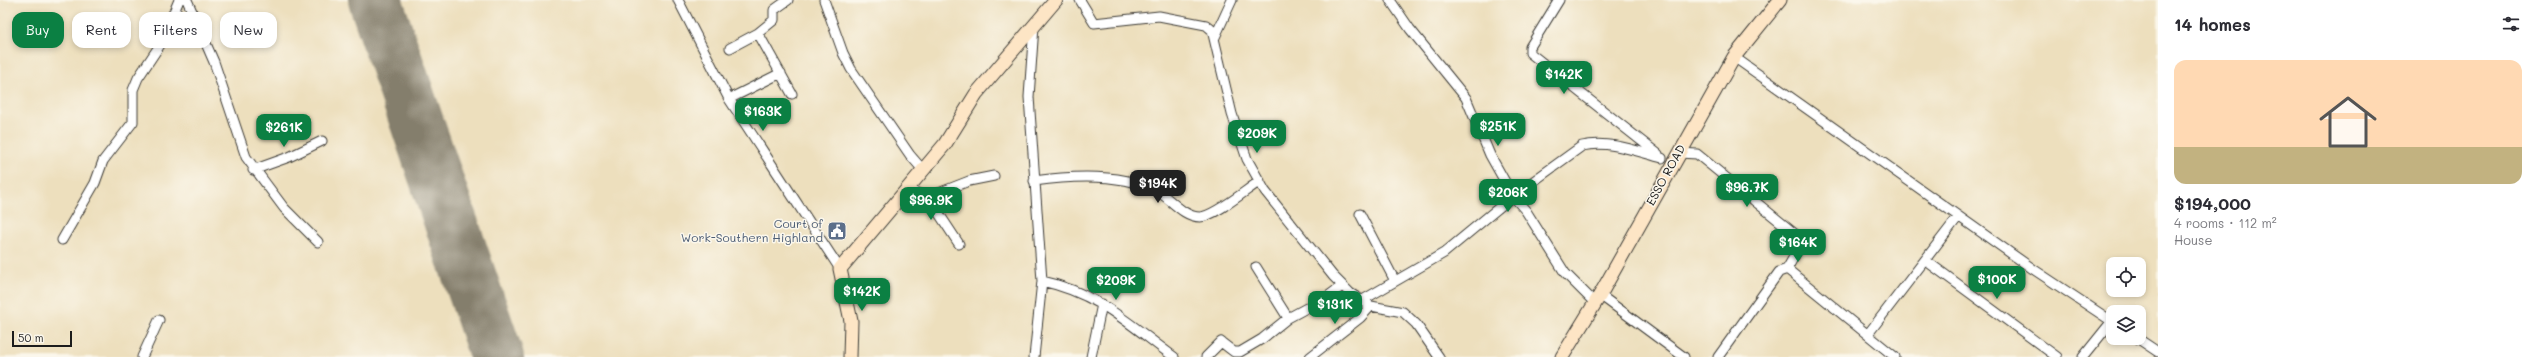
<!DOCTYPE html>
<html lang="en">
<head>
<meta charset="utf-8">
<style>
  :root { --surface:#fff; --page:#f2f2f3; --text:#2b2b33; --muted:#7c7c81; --line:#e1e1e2; --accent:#0b8043 }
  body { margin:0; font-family:Mali,sans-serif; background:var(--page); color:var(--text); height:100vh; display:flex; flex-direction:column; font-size:15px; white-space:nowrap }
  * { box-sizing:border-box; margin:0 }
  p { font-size:13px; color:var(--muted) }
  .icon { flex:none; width:22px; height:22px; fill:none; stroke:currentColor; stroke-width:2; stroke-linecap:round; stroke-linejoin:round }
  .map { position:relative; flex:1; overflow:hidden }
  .side { display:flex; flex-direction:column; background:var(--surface); width:380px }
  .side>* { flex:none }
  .banner { position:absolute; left:12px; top:12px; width:380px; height:36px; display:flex; gap:8px }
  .controls { position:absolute; left:2106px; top:257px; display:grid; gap:8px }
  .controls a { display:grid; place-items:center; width:40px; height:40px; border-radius:8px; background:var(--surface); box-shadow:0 2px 6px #0003; font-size:20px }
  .scale { position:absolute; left:12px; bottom:10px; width:60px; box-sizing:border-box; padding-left:4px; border:2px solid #1c1c1c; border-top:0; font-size:11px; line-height:14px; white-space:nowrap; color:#1c1c1c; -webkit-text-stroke:3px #fbf7ec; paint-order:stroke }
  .price { position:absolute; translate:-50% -34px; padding:0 9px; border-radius:8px; background:var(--accent); color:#fff; font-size:13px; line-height:26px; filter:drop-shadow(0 1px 2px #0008) }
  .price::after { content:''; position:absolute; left:50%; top:24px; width:12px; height:9px; margin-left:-6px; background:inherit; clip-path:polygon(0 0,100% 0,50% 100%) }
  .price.current { background:#222; color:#fff }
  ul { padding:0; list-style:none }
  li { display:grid; align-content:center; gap:8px; height:212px; padding:0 16px }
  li+li { border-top:1px solid var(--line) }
  li span { display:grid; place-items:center; height:124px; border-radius:12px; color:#555 }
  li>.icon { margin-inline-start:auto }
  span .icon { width:72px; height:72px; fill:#fffc; stroke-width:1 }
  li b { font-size:17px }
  h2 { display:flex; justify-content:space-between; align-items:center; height:48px; padding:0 16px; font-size:17px }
  .chip { padding:0 14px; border-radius:12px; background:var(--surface); box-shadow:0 2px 6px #0003; font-size:14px; line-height:36px }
  .chip.current { background:var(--accent); color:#fff }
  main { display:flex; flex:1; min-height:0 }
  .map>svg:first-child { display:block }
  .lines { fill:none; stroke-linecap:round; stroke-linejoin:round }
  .runway { stroke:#847e6c; stroke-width:54 }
  .street-casing { stroke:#3b3934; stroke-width:11 }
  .secondary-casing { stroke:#3b3934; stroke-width:15 }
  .street { stroke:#fff; stroke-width:9 }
  .secondary { stroke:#fde5c5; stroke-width:13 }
  .labels { text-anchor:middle; stroke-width:3; stroke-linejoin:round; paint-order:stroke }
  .street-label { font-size:12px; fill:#1c1c1c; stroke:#fbf7ec }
  .service-label { font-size:12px; fill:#4e5e75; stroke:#fbf7ec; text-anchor:end }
</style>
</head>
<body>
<main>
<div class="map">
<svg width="2158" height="357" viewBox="0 0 2158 357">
  <rect width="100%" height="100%" fill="#fbf7ec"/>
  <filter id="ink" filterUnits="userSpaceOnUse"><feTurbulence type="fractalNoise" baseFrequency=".025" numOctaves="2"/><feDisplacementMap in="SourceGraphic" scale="8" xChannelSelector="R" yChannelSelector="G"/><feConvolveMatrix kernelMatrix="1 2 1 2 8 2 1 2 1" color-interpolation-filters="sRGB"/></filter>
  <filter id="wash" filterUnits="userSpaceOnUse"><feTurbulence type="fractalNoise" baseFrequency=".012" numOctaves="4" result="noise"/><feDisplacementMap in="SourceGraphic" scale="16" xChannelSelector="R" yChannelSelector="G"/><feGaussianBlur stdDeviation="0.9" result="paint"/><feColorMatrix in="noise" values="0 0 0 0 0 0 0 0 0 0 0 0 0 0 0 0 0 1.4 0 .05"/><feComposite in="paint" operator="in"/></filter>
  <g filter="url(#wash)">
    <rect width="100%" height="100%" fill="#eddfbd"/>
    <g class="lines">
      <path class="runway" d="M 375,0 L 497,357"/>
    </g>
  </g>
  <g filter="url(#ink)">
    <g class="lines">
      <g class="street-casing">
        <path id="street" d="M 187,0 L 214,62 L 246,157 L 284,208 L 318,242
          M 678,0 L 729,99 L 840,269
          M 824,0 L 843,53 L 851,69 L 910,155 L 923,170
          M 1080,0 L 1094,23 L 1159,16 L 1206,25 L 1212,30 L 1232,114 L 1247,159 L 1265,191 L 1333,276 L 1350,293 L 1371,306 L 1403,312 L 1416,324 L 1439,357
          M 1390,0 L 1410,29 L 1466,98 L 1490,155 L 1513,196 L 1526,211 L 1565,273 L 1595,303
          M 1559,0 L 1530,47 L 1530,53 L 1658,154
          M 1034,26 L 1029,97 L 1042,281 L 1034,357
          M 758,33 L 792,94
          M 1215,37 L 1232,0
          M 730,48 L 758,33 L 774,20 L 774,10 L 788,0
          M 1734,57 L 2033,269 L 2113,322
          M 729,99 L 781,73
          M 1679,153 L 1697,154 L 1800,238 L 1800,246 L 1787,269
          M 253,170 L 289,157 L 322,141
          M 1034,181 C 1070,176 1123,173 1157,191 C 1170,198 1183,217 1200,217 C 1215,216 1246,190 1260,181
          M 908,190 L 928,197 L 959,244
          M 928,197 L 969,181 L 994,176
          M 1360,214 L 1395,281
          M 62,240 L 95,183 L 103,161 L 133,122 L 133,90 L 138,78 L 160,45 L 179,0
          M 1925,260 L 2057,357
          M 1256,267 L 1288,318
          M 1042,281 C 1098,293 1129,324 1174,357
          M 1600,295 L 1684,357
          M 1361,301 L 1444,253 L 1513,196 L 1582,146 C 1609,140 1636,151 1662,158
          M 1868,334 L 1958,217
          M 2137,338 L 2158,352
          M 142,357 L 159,320
          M 1091,357 L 1102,304
          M 1206,357 L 1221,342 L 1234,352 L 1240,352 L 1262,339 L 1288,318 L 1327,297 L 1342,286
          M 1310,357 L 1360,318 L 1371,306
          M 1718,357 L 1779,272 L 1787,269 L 1895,357
          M 2083,357 L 2112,321"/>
      </g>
      <g class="secondary-casing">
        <path id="secondary" d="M 850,357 L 851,321 L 840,269 L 945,144 L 976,94 L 1056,0
          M 1562,357 L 1600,295 L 1734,57 L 1780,0"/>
      </g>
      <use href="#street" class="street"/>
      <use href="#secondary" class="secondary"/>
    </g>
  </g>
  <defs>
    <g id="civic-square" transform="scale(1)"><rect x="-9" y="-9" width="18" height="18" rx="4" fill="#5c6f8a" stroke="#fbf7ec"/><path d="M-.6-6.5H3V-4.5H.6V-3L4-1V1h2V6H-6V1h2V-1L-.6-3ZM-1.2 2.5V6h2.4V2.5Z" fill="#fff"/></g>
  </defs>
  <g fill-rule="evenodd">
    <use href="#civic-square" x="837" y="231"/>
  </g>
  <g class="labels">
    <g class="street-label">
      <text transform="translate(1666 175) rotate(-61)" y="4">ESSO ROAD</text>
    </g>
    <g class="service-label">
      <text x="823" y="228">Court of<tspan x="823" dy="14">Work-Southern Highland</tspan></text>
    </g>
  </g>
</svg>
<div class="controls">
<a><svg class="icon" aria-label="locate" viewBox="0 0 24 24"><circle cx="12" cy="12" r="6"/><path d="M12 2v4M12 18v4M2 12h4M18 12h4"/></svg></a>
<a><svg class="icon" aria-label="layers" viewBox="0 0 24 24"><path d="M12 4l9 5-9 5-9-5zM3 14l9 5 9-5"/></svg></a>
</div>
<div class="scale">50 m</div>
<b class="price" style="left:1564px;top:95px">$142K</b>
<b class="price" style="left:763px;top:132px">$163K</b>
<b class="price" style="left:1498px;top:147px">$251K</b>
<b class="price" style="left:284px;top:148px">$261K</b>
<b class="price" style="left:1257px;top:154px">$209K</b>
<b class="price current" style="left:1158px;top:204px">$194K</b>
<b class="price" style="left:1747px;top:208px">$96.7K</b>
<b class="price" style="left:1508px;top:213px">$206K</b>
<b class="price" style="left:931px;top:221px">$96.9K</b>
<b class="price" style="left:1798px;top:263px">$164K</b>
<b class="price" style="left:1997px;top:300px">$100K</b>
<b class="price" style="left:1116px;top:301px">$209K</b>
<b class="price" style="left:862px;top:312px">$142K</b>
<b class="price" style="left:1335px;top:325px">$131K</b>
<div class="banner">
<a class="chip current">Buy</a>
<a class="chip">Rent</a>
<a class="chip">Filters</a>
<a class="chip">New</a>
</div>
</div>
<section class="side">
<h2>14 homes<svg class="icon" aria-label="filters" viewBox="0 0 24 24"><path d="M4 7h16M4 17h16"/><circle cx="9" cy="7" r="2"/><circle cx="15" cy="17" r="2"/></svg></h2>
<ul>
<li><span style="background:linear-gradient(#ffd9b3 70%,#c2b280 0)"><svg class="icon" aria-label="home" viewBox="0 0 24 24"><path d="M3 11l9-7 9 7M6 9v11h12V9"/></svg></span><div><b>$194,000</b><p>4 rooms · 112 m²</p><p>House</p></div></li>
</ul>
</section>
</main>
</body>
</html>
